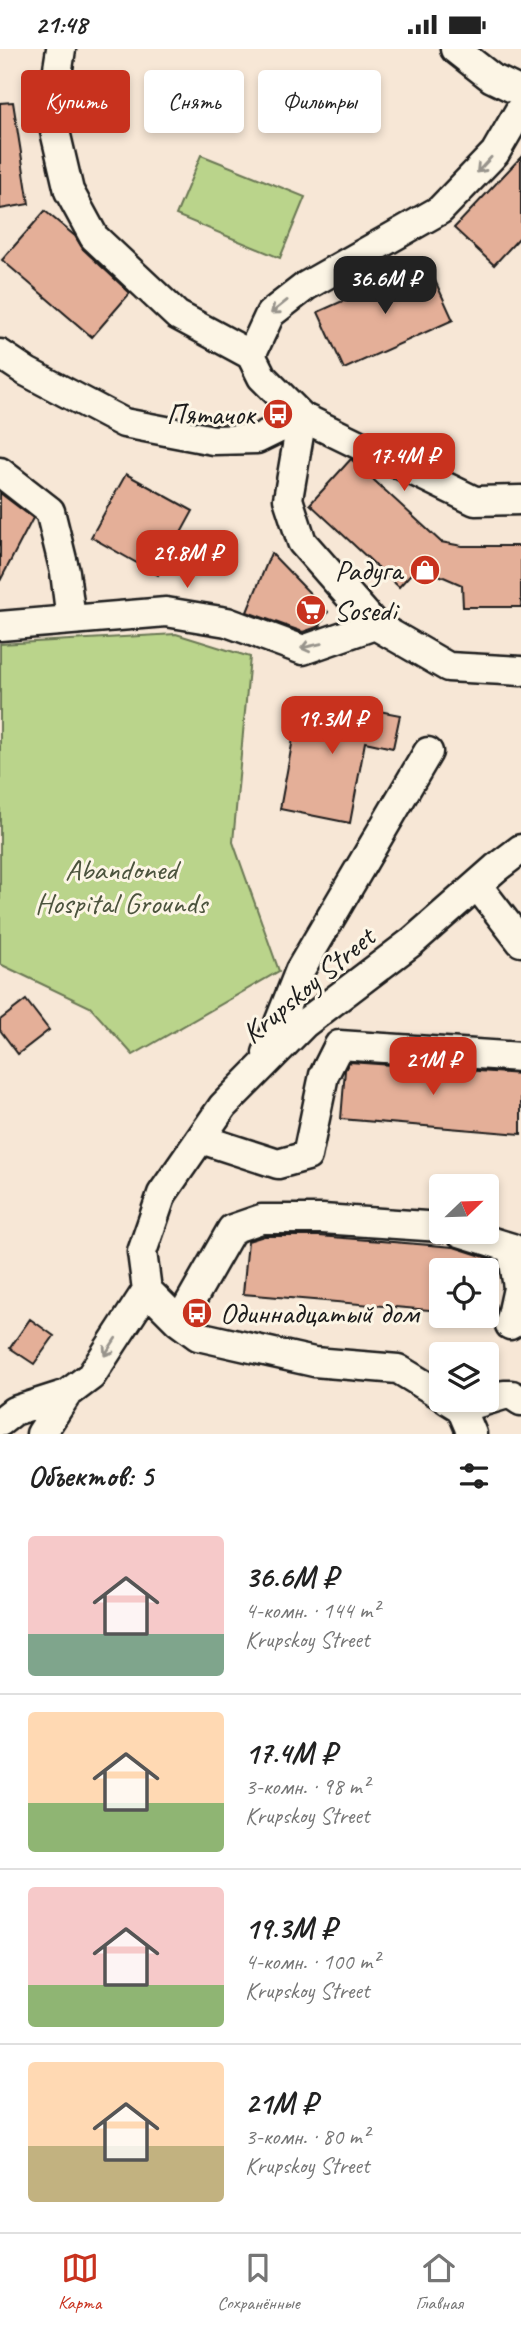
<!DOCTYPE html>
<html lang="ru">
<head>
<meta charset="utf-8">
<style>
  :root { --surface:#fff; --page:#f6f6f6; --text:#222; --muted:#767676; --line:#e0e0e0; --accent:#c8321e }
  body { margin:0; font-family:Caveat,sans-serif; background:var(--page); color:var(--text); height:100vh; display:flex; flex-direction:column; font-size:26px; white-space:nowrap }
  * { box-sizing:border-box; margin:0 }
  p { font-size:23px; color:var(--muted) }
  .icon { flex:none; width:38px; height:38px; fill:none; stroke:currentColor; stroke-width:2; stroke-linecap:round; stroke-linejoin:round }
  .map { position:relative; height:1385px; overflow:hidden }
  .side { display:flex; flex-direction:column; background:var(--surface); flex:1 }
  .side>* { flex:none }
  .hud { position:absolute; left:21px; top:21px; width:480px; height:63px; display:flex; gap:14px }
  .needle { width:46px; rotate:67deg }
  .tools { position:absolute; left:429px; top:1125px; display:grid; gap:14px }
  .tools a { display:grid; place-items:center; width:70px; height:70px; border-radius:7px; background:var(--surface); box-shadow:0 4px 10px #0003; font-size:35px }
  .price { position:absolute; translate:-50% -60px; padding:0 16px; border-radius:14px; background:var(--accent); color:#fff; font-size:23px; line-height:46px; filter:drop-shadow(0 2px 4px #0008) }
  .price::after { content:''; position:absolute; left:50%; top:42px; width:21px; height:16px; margin-left:-10px; background:inherit; clip-path:polygon(0 0,100% 0,50% 100%) }
  .price.on { background:#222; color:#fff }
  ul { padding:0; list-style:none }
  li { display:flex; align-items:center; gap:21px; height:175px; padding:0 28px }
  li+li { border-top:2px solid var(--line) }
  li span { display:grid; place-items:center; flex:none; width:196px; height:140px; border-radius:7px; color:#555 }
  li>.icon { margin-inline-start:auto }
  span .icon { width:84px; height:84px; fill:#fffc; stroke-width:1 }
  li b { font-size:30px }
  h2 { display:flex; justify-content:space-between; align-items:center; height:84px; padding:0 28px; font-size:30px }
  .pill { padding:0 24px; border-radius:7px; background:var(--surface); box-shadow:0 4px 10px #0003; font-size:24px; line-height:63px }
  .pill.on { background:var(--accent); color:#fff }
  .status { display:flex; justify-content:space-between; align-items:center; height:49px; padding:0 35px; background:var(--surface); direction:ltr }
  .status svg { height:19px; fill:currentColor }
  .menu { display:flex; justify-content:space-around; align-items:center; height:98px; border-top:2px solid var(--line); background:var(--surface); font-size:19px; color:var(--muted) }
  .menu a { display:grid; justify-items:center; gap:4px }
  .menu .on { color:var(--accent) }
  .map>svg:first-child { display:block }
  .green { fill:#bad48b; stroke:#6b7854; stroke-width:2 }
  .building { fill:#e4af98; stroke:#1c1c1c; stroke-width:2 }
  .lines { fill:none; stroke-linecap:round; stroke-linejoin:round }
  .minor-casing { stroke:#1c1c1c; stroke-width:33 }
  .minor { stroke:#fcf5e5; stroke-width:28 }
  .oneway { stroke:#97938b }
  .labels { text-anchor:middle; stroke-width:6; stroke-linejoin:round; paint-order:stroke }
  .poi-label { font-size:30px; fill:#1c1c1c; stroke:#fcf5e5; text-anchor:end }
  .park-label { font-size:30px; fill:#4b533d; stroke:#fcf5e5 }
  .street-label { font-size:30px; fill:#1c1c1c; stroke:#fcf5e5 }
</style>
</head>
<body>
<div class="status"><b>21:48</b><svg viewBox="0 0 49 12"><path d="M0 12V9h3v3zM5 12V6h3v6zM10 12V3h3v9zM15 12V0h3v12zM26 1h20v11H26zM47 4h2v5h-2z"/></svg></div>
<div class="map">
<svg width="521" height="1385" viewBox="0 0 521 1385">
  <rect width="100%" height="100%" fill="#f7e7d6"/>
  <filter id="ink" filterUnits="userSpaceOnUse"><feTurbulence type="fractalNoise" baseFrequency=".0143" numOctaves="2"/><feDisplacementMap in="SourceGraphic" scale="14" xChannelSelector="R" yChannelSelector="G"/><feConvolveMatrix kernelMatrix="1 2 1 2 8 2 1 2 1" color-interpolation-filters="sRGB"/></filter>
  <g filter="url(#ink)">
    <path class="green" d="M 201,106 L 305,148 L 280,209 L 176,166 Z
      M 176,585 L 250,608 L 233,793 L 279,922 L 133,1006 L 90,958 L 0,915 L 0,595 Z"/>
    <path class="building" d="M 13,53 L 29,155 L 0,160 L 0,54 Z
      M 521,108 L 521,187 L 494,216 L 454,179 Z
      M 45,162 L 75,187 L 83,200 L 130,244 L 92,288 L 2,211 Z
      M 427,214 L 453,271 L 344,320 L 318,263 Z
      M 351,410 L 441,493 L 462,497 L 521,497 L 521,558 L 463,558 L 462,536 L 418,517 L 399,538 L 310,455 Z
      M 126,425 L 193,462 L 158,526 L 91,488 Z
      M 0,444 L 33,469 L 0,532 Z
      M 271,504 L 328,563 L 320,577 L 303,583 L 247,563 Z
      M 301,647 L 400,666 L 393,699 L 365,693 L 350,774 L 280,760 Z
      M 26,951 L 49,981 L 18,1005 L 0,981 L 0,971 Z
      M 349,1013 L 521,1025 L 521,1085 L 341,1070 L 345,1021 Z
      M 264,1187 L 319,1187 L 454,1198 L 497,1212 L 499,1222 L 441,1222 L 441,1262 L 243,1245 L 248,1192 Z
      M 30,1270 L 54,1287 L 34,1315 L 10,1299 Z"/>
    <g class="lines">
      <g class="minor-casing">
        <path id="minor" d="M 61,0 L 51,65 L 69,142 L 94,188 L 177,266 L 251,306
          M 455,0 L 492,29 L 521,43
          M 521,59 L 495,104 L 440,161 L 306,237 L 270,265 L 251,306 L 262,328 L 302,368 L 475,452 L 521,451
          M 0,305 L 27,323 L 124,374 L 213,391 L 257,390 L 302,368
          M 302,368 L 288,450 L 302,493 L 375,576 L 448,618 L 521,622
          M 0,423 L 50,462 L 65,523 L 71,571
          M 0,577 L 166,563 L 227,573 L 303,601 L 375,576
          M 477,836 L 521,893
          M 267,1004 L 300,921 L 428,703
          M 201,1090 L 278,1115 L 307,1107 L 324,1026 L 339,996 L 521,1008
          M 460,1183 L 512,1199 L 518,1239 L 510,1276
          M 179,1273 L 232,1180 L 261,1170 L 322,1170 L 441,1178
          M 441,1346 L 398,1320 L 314,1313 L 198,1287 L 179,1273 L 147,1241 L 142,1203 L 162,1145 L 223,1057 L 305,974 L 413,892 L 496,819 L 521,800
          M 448,1351 L 461,1359 L 472,1385
          M 461,1359 L 504,1346 L 512,1346 L 521,1352
          M 0,1373 L 14,1362 L 67,1345 L 91,1327 L 147,1241
          M 41,1385 L 67,1345"/>
      </g>
      <use href="#minor" class="minor"/>
    </g>
    <defs><path id="oneway-shaft" d="M-6 0H5M1.5-3L5.5 0L1.5 3" fill="none" stroke-width="1.6" stroke-linecap="round" stroke-linejoin="round" transform="scale(1.75)"/></defs>
    <g class="oneway">
      <use href="#oneway-shaft" transform="translate(484 116) rotate(133)"/>
      <use href="#oneway-shaft" transform="translate(279 258) rotate(141)"/>
      <use href="#oneway-shaft" transform="translate(311 597) rotate(167)"/>
      <use href="#oneway-shaft" transform="translate(110 1298) rotate(123)"/>
    </g>
  </g>
  <defs>
    <g id="bus-disc" transform="scale(1.575)"><circle r="9.5" fill="#c8321e" stroke="#fcf5e5"/><path d="M-5-6H5V4H4V6H2V4H-2V6H-4V4H-5ZM-3.5-4V0h7V-4ZM-3.5 1.2v1.5H-2V1.2ZM2 1.2v1.5H3.5V1.2Z" fill="#fff"/></g>
    <g id="shop-disc" transform="scale(1.575)"><circle r="9.5" fill="#c8321e" stroke="#fcf5e5"/><path d="M-5-2.5h2.3a2.7 3.5 0 0 1 5.4 0H5L5.5 6h-11ZM-1.5-2.5h3a1.5 2.3 0 0 0-3 0Z" fill="#fff"/></g>
    <g id="supermarket-disc" transform="scale(1.575)"><circle r="9.5" fill="#c8321e" stroke="#fcf5e5"/><path d="M-6-5.5h2.5l.6 2H6L4.5 2H-2.5L-4.4-4H-6ZM-1.5 3.2a1.3 1.3 0 1 0 .1 0ZM3 3.2a1.3 1.3 0 1 0 .1 0Z" fill="#fff"/></g>
  </defs>
  <g fill-rule="evenodd">
    <use href="#bus-disc" x="278" y="365"/>
    <use href="#shop-disc" x="425" y="521"/>
    <use href="#supermarket-disc" x="311" y="561"/>
    <use href="#bus-disc" x="197" y="1264"/>
  </g>
  <g class="labels">
    <g class="poi-label">
      <text x="255" y="375">Пятачок</text>
      <text x="402" y="531">Радуга</text>
      <text x="334" y="571" text-anchor="start">Sosedi</text>
      <text x="220" y="1274" text-anchor="start">Одиннадцатый дом</text>
    </g>
    <g class="park-label">
      <text x="121" y="830">Abandoned<tspan x="121" dy="34">Hospital Grounds</tspan></text>
    </g>
    <g class="street-label">
      <text transform="translate(308 936) rotate(-40)" y="10">Krupskoy Street</text>
    </g>
  </g>
</svg>
<div class="tools">
<a><svg class="needle" viewBox="-14 -14 28 28"><path d="M0-13l5 13h-10z" fill="#e53935"/><path d="M0 13l5-13h-10z" fill="#767676"/></svg></a>
<a><svg class="icon" aria-label="locate" viewBox="0 0 24 24"><circle cx="12" cy="12" r="6"/><path d="M12 2v4M12 18v4M2 12h4M18 12h4"/></svg></a>
<a><svg class="icon" aria-label="layers" viewBox="0 0 24 24"><path d="M12 4l9 5-9 5-9-5zM3 14l9 5 9-5"/></svg></a>
</div>
<b class="price on" style="left:385px;top:267px">36.6M ₽</b>
<b class="price" style="left:404px;top:444px">17.4M ₽</b>
<b class="price" style="left:187px;top:541px">29.8M ₽</b>
<b class="price" style="left:332px;top:707px">19.3M ₽</b>
<b class="price" style="left:433px;top:1048px">21M ₽</b>
<div class="hud">
<a class="pill on">Купить</a>
<a class="pill">Снять</a>
<a class="pill">Фильтры</a>
</div>
</div>
<section class="side">
<h2>Объектов: 5<svg class="icon" aria-label="filters" viewBox="0 0 24 24"><path d="M4 7h16M4 17h16"/><circle cx="9" cy="7" r="2"/><circle cx="15" cy="17" r="2"/></svg></h2>
<ul>
<li><span style="background:linear-gradient(#f6c9c9 70%,#7fa58c 0)"><svg class="icon" aria-label="home" viewBox="0 0 24 24"><path d="M3 11l9-7 9 7M6 9v11h12V9"/></svg></span><div><b>36.6M ₽</b><p>4-комн. · 144 m²</p><p>Krupskoy Street</p></div></li>
<li><span style="background:linear-gradient(#ffd9b3 65%,#8fb573 0)"><svg class="icon" aria-label="home" viewBox="0 0 24 24"><path d="M3 11l9-7 9 7M6 9v11h12V9"/></svg></span><div><b>17.4M ₽</b><p>3-комн. · 98 m²</p><p>Krupskoy Street</p></div></li>
<li><span style="background:linear-gradient(#f6c9c9 70%,#8fb573 0)"><svg class="icon" aria-label="home" viewBox="0 0 24 24"><path d="M3 11l9-7 9 7M6 9v11h12V9"/></svg></span><div><b>19.3M ₽</b><p>4-комн. · 100 m²</p><p>Krupskoy Street</p></div></li>
<li><span style="background:linear-gradient(#ffd9b3 60%,#c2b280 0)"><svg class="icon" aria-label="home" viewBox="0 0 24 24"><path d="M3 11l9-7 9 7M6 9v11h12V9"/></svg></span><div><b>21M ₽</b><p>3-комн. · 80 m²</p><p>Krupskoy Street</p></div></li>
</ul>
</section>
<nav class="menu">
<a class="on"><svg class="icon" aria-label="map" viewBox="0 0 24 24"><path d="M3 6l6-2 6 2 6-2v14l-6 2-6-2-6 2zM9 4v14M15 6v14"/></svg>Карта</a>
<a><svg class="icon" aria-label="saved" viewBox="0 0 24 24"><path d="M7 4h10v16l-5-4-5 4z"/></svg>Сохранённые</a>
<a><svg class="icon" aria-label="home" viewBox="0 0 24 24"><path d="M3 11l9-7 9 7M6 9v11h12V9"/></svg>Главная</a>
</nav>
</body>
</html>
